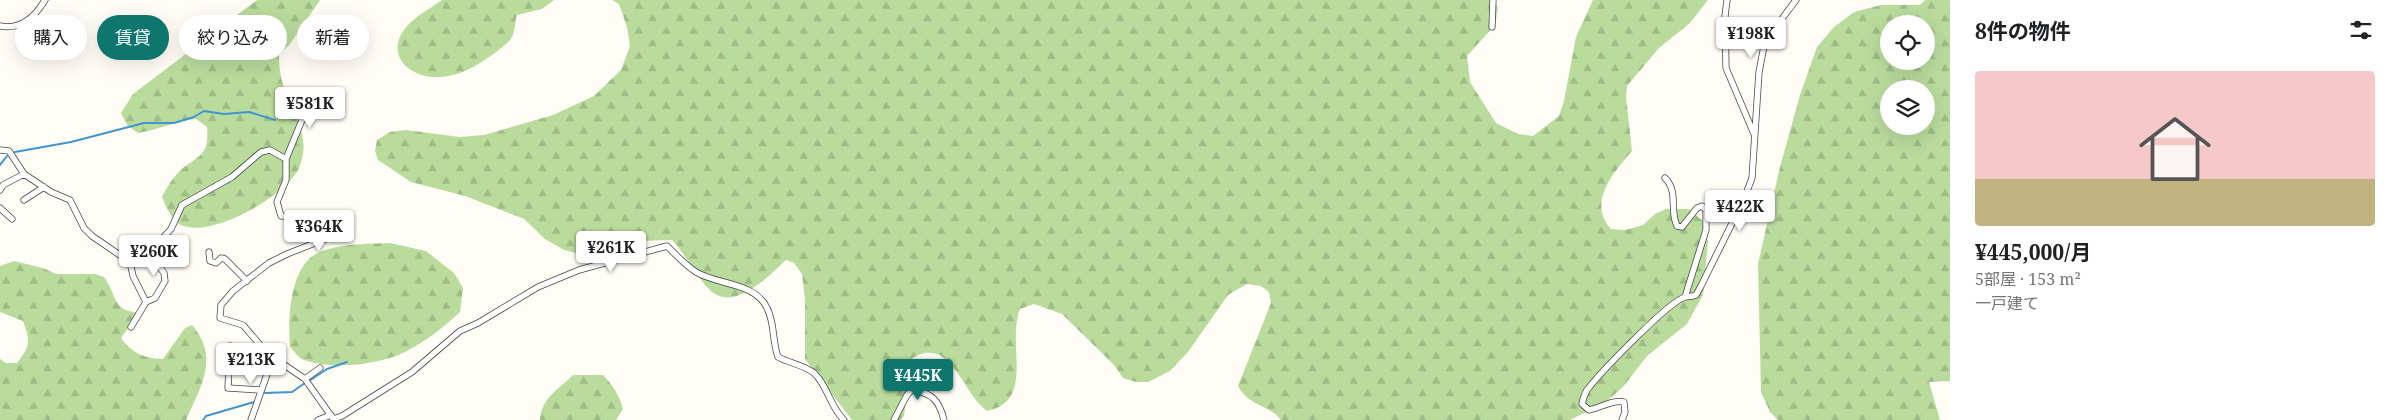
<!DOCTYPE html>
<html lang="ja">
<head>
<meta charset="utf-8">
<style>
  :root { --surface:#fff; --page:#f2f2f2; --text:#202124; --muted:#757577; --accent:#0f766e }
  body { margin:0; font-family:"Noto Serif","Noto Sans JP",serif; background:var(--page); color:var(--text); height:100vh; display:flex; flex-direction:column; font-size:19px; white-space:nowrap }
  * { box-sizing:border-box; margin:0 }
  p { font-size:16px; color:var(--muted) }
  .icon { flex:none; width:28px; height:28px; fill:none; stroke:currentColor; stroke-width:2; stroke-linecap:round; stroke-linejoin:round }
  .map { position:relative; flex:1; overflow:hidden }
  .side { display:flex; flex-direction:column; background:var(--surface); width:450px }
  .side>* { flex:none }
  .top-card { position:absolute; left:15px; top:15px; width:475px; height:45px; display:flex; gap:10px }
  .tools { position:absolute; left:1880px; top:15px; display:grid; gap:10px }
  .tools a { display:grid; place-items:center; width:55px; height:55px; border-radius:50%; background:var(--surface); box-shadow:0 5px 20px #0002; font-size:25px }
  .price { position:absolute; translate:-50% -42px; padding:0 11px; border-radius:5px; background:#fff; color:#222; font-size:16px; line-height:32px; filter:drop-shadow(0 1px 2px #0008) }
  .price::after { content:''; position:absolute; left:50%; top:30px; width:15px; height:11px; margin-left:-8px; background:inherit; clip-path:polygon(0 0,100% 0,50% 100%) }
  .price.current { background:var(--accent); color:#fff }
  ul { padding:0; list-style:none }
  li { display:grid; align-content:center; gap:10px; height:265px; padding:0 25px }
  li span { display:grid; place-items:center; height:155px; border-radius:5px; color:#555 }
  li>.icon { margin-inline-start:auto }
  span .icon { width:90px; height:90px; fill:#fffc; stroke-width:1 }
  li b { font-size:21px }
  h2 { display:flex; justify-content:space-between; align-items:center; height:60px; padding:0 25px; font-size:21px }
  .chip { padding:0 18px; border-radius:22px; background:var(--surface); box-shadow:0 5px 20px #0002; font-size:18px; line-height:45px }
  .chip.current { background:var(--accent); color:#fff }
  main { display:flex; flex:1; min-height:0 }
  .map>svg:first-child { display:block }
  .forest { fill:url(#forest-firs); fill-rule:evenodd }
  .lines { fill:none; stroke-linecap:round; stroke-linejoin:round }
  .stream { stroke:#3f96cf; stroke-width:2 }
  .minor-casing { stroke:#444; stroke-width:7 }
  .minor { stroke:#fff; stroke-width:5.5 }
</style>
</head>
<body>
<main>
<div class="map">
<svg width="1950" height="420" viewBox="0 0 1950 420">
  <defs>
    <pattern id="forest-firs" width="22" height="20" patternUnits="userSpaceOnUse" patternTransform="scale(1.25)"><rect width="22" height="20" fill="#b9dc9c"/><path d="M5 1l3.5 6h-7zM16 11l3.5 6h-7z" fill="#9ebc85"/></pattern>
  </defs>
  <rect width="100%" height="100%" fill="#fffdf5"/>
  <path class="forest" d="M 257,0 L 320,0 L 290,44 L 279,55 C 279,65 280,75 283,85 C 289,108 307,128 303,154 C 302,158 301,164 299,168 C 286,196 211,239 181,225 C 171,219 166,207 162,197 C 167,186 174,176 183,168 C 202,154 209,153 207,127 L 196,119 C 175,121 159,130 138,133 L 127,125 L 121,113 L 133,94 Z
    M 442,0 L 554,0 L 542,9 L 517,15 C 515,21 515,31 512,37 C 508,44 495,53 489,57 C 473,68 459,76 440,77 C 409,79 382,53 408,25 C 417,15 431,8 442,0 Z
    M 612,0 L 1493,0 L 1498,8 L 1495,25 L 1467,56 L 1470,82 L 1496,123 L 1518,134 L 1533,136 L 1559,116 L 1564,101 L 1576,37 L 1593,0 L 1708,0 L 1690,23 L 1659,48 L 1627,86 L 1626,97 L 1632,151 C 1613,173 1587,203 1611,229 L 1625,230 L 1643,225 L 1655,214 L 1666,209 L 1689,209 L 1704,222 L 1708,242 L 1703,295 L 1687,324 L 1647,356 L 1623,387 L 1606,402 L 1570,420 L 1281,420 C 1269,404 1249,407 1238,386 L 1271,303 L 1269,292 L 1261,286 L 1247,284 L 1228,295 L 1188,352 L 1170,371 L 1148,382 L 1136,382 L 1123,378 L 1114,365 L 1062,314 L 1034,304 L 1020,309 C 1006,344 1036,401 987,411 C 961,392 951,334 911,359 L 904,416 L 900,420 L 852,420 L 805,359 L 805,299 L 802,274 L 794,263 L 786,260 C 768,277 731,316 707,287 C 694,273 686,255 672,240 L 636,241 L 587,256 L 564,250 L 545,239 L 524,219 L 465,196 L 411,182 L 378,160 L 375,151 L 377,140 L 390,132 L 406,130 L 460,137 L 484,135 L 553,115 L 594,96 L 621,70 L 630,46 L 627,27 L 619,4 Z
    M 1925,0 L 1950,0 L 1950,381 L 1929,382 L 1940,420 L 1778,420 L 1770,412 L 1761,392 L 1758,264 L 1780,167 L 1800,95 L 1817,47 L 1834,27 L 1854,12 L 1881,5 L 1920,5 ZM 1889,24 L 1926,24 L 1926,61 L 1889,61 ZM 1889,89 L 1926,89 L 1926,126 L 1889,126 Z
    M 390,243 L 426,251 L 454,273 L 463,288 L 460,312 C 443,328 426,341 405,352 C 379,365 331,370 304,360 C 298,358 294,351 290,347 C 288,322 289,277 310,258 C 328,243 367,244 390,243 Z
    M 14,261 L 43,268 L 56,274 L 95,274 L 104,277 C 117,295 113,311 136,312 L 136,317 L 121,338 C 131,353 146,359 163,359 L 185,328 L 192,325 C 220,357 201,386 186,420 L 0,420 L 0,359 L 6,363 L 17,363 C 30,346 31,342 23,321 L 0,312 L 0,266 Z
    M 573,375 L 603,375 C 612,384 620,396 623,409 L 616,420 L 540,420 C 541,398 559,389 573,375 Z"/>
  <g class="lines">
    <path class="stream" d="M 15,152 L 71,142 L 144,123 L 174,123 L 194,117 L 204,111 L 224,114 L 249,112 L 275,120
      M 0,165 L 7,156
      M 309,381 L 327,369 L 347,362
      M 265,393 L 292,392 L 305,383
      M 203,420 L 206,416 L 254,402"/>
    <g class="minor-casing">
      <path id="minor" d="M 1727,0 L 1725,16 L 1726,68 L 1754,134
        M 0,26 C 20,30 35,17 45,0
        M 1492,27 L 1493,0
        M 329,97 L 302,120 L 286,159 L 286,180 L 277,202 L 281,216 L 336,220 L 341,225 L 343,232 L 287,254 L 269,263 L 233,291 L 221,305 L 220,318 L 243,325 L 267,353 L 305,379 L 334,420
        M 0,150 L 9,151 L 24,174 L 51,192 L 70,200 L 84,228 L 92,236 L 130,262 L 133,276 L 146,302 L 155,298 L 165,281 L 164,273 L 155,261 L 154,252 L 159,242 L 171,229 L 182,205 L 232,177 L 261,152 L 270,150 L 286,159
        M 1665,178 C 1679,192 1669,210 1677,226 L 1682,227 L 1697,208 L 1702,206 L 1706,210 L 1706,230 L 1685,297
        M 0,190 L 3,185 L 24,174
        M 24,200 L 44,187
        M 0,208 L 12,219
        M 209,252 L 210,261 L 216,263 L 221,258 L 225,259 L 247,281
        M 131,327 L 146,302
        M 230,346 L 228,388 L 260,390
        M 229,353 L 267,353
        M 305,379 L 320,368
        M 333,419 L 342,416 L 412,372 L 460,331 L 478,323 L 538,287 L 579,270 L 667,246 C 676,255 685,265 696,272 C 717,285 755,282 767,308 C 775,323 772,341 778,357 C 789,363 804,365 814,373 C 828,386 830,407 844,420
        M 251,420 L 273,357
        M 318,420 L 331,415
        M 894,420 L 907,395 L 912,390 C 932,393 939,400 944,420
        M 1622,420 L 1625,412 L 1624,402 C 1614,399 1600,408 1589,410 L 1582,404 C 1583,399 1584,395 1587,390 C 1599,374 1668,302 1685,297 C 1688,296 1692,297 1696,295 L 1701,286 L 1744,199 L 1752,178 L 1759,72 L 1764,46 L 1772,32 L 1796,0"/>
    </g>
    <use href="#minor" class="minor"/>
  </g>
</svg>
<div class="tools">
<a><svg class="icon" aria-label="locate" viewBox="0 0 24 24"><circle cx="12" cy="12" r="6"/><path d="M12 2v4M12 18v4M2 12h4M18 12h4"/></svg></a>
<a><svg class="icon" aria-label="layers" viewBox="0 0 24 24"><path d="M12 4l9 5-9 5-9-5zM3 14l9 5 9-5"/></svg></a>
</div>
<b class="price" style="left:1751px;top:59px">¥198K</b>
<b class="price" style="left:310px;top:129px">¥581K</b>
<b class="price" style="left:1740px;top:232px">¥422K</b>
<b class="price" style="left:319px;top:252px">¥364K</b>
<b class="price" style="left:611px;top:273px">¥261K</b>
<b class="price" style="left:154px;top:277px">¥260K</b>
<b class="price" style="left:251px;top:385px">¥213K</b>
<b class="price current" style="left:918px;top:401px">¥445K</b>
<div class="top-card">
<a class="chip">購入</a>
<a class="chip current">賃貸</a>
<a class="chip">絞り込み</a>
<a class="chip">新着</a>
</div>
</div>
<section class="side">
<h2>8件の物件<svg class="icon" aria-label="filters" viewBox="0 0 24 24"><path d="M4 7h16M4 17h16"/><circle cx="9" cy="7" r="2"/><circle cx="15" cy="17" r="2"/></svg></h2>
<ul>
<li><span style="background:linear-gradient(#f6c9c9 70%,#c2b280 0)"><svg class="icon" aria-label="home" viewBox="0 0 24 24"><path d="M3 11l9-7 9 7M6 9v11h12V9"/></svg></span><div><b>¥445,000/月</b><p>5部屋 · 153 m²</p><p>一戸建て</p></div></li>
</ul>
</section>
</main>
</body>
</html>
